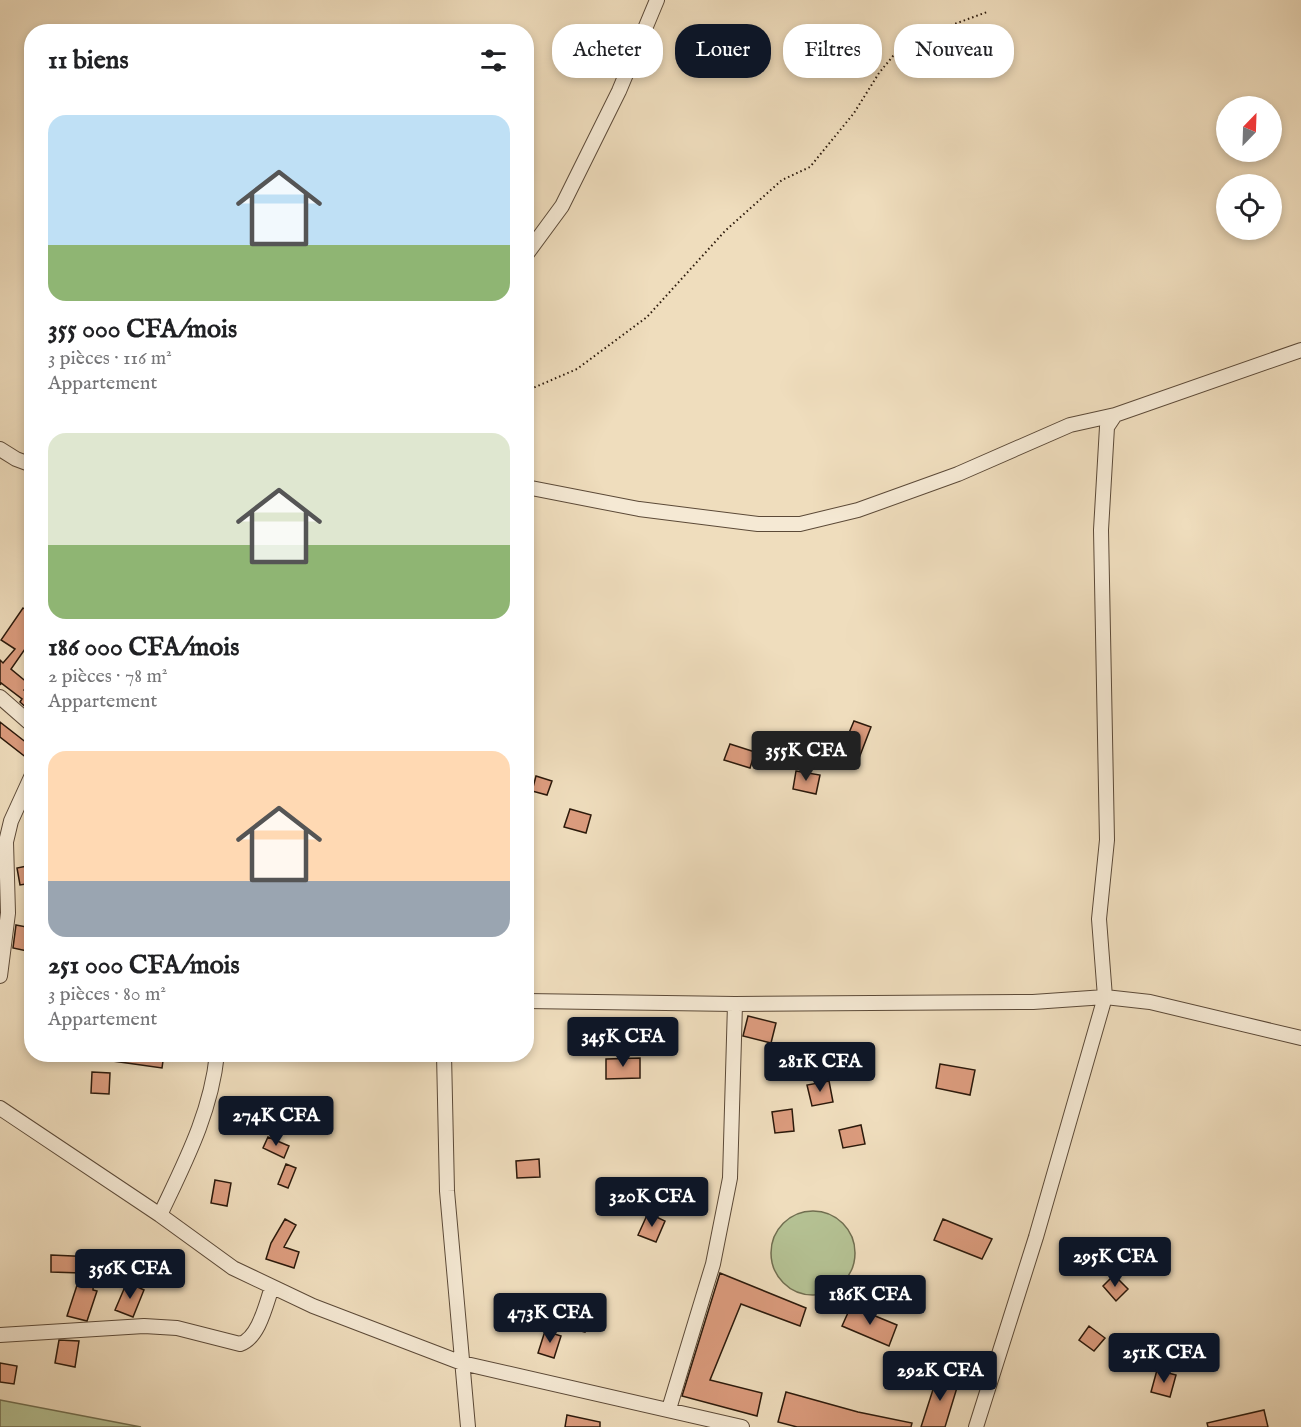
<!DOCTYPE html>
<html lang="fr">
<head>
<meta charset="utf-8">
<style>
  :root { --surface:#fff; --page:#f2f2f2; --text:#202124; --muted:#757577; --accent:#111827 }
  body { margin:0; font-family:"IM FELL English",serif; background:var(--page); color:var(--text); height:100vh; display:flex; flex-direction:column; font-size:22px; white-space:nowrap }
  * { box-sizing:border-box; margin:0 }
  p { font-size:20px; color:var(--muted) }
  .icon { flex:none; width:33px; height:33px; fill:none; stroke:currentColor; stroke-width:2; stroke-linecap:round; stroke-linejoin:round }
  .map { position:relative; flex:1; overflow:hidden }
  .side { position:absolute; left:24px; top:24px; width:510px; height:1038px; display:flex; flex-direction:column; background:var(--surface); border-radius:24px; box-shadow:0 3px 9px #0003 }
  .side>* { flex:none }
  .guide { position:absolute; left:552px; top:24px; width:570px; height:54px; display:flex; gap:12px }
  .needle { width:39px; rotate:23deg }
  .fabs { position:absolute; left:1216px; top:96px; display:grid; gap:12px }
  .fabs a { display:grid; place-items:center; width:66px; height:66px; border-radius:50%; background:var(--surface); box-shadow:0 3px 9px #0003; font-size:30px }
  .price { position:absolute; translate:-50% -51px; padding:0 14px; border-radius:6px; background:var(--accent); color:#fff; font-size:20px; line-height:39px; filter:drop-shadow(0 2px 3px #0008) }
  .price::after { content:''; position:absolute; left:50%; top:36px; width:18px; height:14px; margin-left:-9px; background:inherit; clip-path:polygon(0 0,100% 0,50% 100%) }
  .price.active { background:#222; color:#fff }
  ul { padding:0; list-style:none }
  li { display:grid; align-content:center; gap:12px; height:318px; padding:0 24px }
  li span { display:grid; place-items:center; height:186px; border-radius:18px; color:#555 }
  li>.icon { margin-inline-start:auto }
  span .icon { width:108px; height:108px; fill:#fffc; stroke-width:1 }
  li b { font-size:26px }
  h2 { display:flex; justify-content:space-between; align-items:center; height:72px; padding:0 24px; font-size:26px }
  .pill { padding:0 21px; border-radius:24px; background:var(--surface); box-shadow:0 3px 9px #0003; font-size:21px; line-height:54px }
  .pill.active { background:var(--accent); color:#fff }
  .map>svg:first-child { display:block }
  .green { fill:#b5c294; stroke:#706e50; stroke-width:1.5 }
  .building { fill:#dc9c7e; stroke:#2b190b; stroke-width:1.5 }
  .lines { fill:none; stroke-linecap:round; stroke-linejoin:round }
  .minor-casing { stroke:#5c4a38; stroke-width:16 }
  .path { stroke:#2b190b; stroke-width:2; stroke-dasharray:1.5 3; stroke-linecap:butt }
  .minor { stroke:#f5e9d4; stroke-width:14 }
</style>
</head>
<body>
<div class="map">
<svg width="1301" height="1427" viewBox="0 0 1301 1427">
  <rect width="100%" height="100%" fill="#efddbd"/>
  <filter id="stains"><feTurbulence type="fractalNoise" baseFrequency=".00333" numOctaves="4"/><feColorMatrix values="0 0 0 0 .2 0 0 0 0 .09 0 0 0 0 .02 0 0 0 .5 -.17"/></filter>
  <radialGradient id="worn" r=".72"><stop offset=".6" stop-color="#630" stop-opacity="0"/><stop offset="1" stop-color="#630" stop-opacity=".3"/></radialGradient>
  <path class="green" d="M771 1253a42 42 0 1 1 84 0a42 42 0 1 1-84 0Z
    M 0,1400 L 141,1427 L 0,1427 Z"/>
  <path class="building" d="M 23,608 L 32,614 L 32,639 L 11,669 L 29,684 L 24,690 L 26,691 L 32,681 L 32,713 L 20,702 L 22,699 L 1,683 L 0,685 L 0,660 L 3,663 L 15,649 L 1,640 Z
    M 854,721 L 871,727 L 856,766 L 838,759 Z
    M 0,722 L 32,747 L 32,762 L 0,737 Z
    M 730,744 L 755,752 L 750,768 L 724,760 Z
    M 796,771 L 820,775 L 816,794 L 793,789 Z
    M 536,776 L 552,781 L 547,795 L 532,791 Z
    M 570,809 L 591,815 L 586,833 L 564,827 Z
    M 32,865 L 32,883 L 20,885 L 17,868 Z
    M 16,925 L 32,928 L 32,952 L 13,948 Z
    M 748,1016 L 776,1023 L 771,1043 L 743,1036 Z
    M 114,1054 L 164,1054 L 162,1068 L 113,1061 Z
    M 640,1058 L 640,1078 L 606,1079 L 606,1059 Z
    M 940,1064 L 975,1070 L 970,1095 L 936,1088 Z
    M 92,1072 L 110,1073 L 109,1094 L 91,1093 Z
    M 829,1081 L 833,1102 L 812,1106 L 807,1085 Z
    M 792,1109 L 794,1131 L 775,1133 L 772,1112 Z
    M 861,1125 L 865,1144 L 843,1148 L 839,1130 Z
    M 268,1137 L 289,1146 L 284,1158 L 263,1148 Z
    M 539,1159 L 540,1177 L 517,1178 L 516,1161 Z
    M 286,1164 L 296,1168 L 288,1188 L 278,1184 Z
    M 215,1180 L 231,1183 L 227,1206 L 211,1203 Z
    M 648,1213 L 665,1221 L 656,1242 L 638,1235 Z
    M 285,1219 L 296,1225 L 284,1247 L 299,1252 L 294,1268 L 266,1259 L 271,1243 Z
    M 943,1219 L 992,1239 L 982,1259 L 934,1240 Z
    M 51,1255 L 95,1257 L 93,1290 L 97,1291 L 87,1321 L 67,1316 L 81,1273 L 51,1272 Z
    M 720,1273 L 806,1308 L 800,1326 L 741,1304 L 710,1380 L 762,1393 L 757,1416 L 682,1396 Z
    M 1114,1275 L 1128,1289 L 1116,1301 L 1103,1286 Z
    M 127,1282 L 144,1290 L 133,1317 L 115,1310 Z
    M 851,1306 L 897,1325 L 889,1346 L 842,1326 Z
    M 572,1307 L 591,1312 L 585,1332 L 566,1327 Z
    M 1089,1326 L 1105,1338 L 1094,1351 L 1079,1340 Z
    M 545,1331 L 561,1336 L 554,1358 L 538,1353 Z
    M 1151,1337 L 1168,1354 L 1155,1368 L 1137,1351 Z
    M 59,1340 L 79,1341 L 75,1367 L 55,1363 Z
    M 0,1363 L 17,1366 L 14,1384 L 0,1382 Z
    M 1157,1370 L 1176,1375 L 1170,1397 L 1151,1392 Z
    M 938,1374 L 959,1381 L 945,1427 L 921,1427 Z
    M 786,1392 L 858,1412 L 912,1423 L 911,1427 L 797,1427 L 778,1422 Z
    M 1264,1410 L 1268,1427 L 1208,1427 L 1207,1423 Z
    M 567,1415 L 600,1422 L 600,1427 L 565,1427 Z"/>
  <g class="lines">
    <g class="minor-casing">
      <path id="minor" d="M 526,255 L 562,206 L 619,91 L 657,0
        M 0,449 L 16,459 L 32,465
        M 526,487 L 639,509 L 758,524 L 800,524 L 858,510 L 958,474 L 1070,425 L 1115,415
        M 0,697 L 32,725
        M 0,976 L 8,913 L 6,842 L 11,821 L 32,775
        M 526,1001 L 735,1004 L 1033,1002 L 1105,997 L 1150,1002 L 1301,1038
        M 444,1054 L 447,1191 L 468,1427
        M 0,1108 L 160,1215 L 233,1268 L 313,1306 L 462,1363 L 742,1427
        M 160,1215 C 185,1162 211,1113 217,1054
        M 0,1335 L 144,1326 L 177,1328 L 240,1344 C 259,1338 266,1304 272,1287
        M 669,1409 L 713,1264 L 730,1178 L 735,1004
        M 976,1427 L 1036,1237 L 1105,997 L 1099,919 L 1107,840 L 1101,530 L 1107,427 L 1115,415 L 1301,350"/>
    </g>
    <path class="path" d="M 526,391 L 577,369 L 647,317 L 725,231 L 782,180 L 810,167 L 854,113 L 879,73 L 893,56 L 914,39 L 987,12"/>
    <use href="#minor" class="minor"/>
  </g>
  <rect width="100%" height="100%" filter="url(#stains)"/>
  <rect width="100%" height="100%" fill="url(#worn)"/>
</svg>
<div class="fabs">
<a><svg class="needle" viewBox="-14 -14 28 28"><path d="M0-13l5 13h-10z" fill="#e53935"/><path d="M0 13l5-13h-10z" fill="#757577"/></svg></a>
<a><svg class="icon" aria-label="locate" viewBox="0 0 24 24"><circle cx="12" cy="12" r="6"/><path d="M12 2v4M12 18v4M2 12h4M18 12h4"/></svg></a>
</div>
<b class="price active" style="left:806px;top:782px">355K CFA</b>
<b class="price" style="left:623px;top:1068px">345K CFA</b>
<b class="price" style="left:820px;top:1093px">281K CFA</b>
<b class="price" style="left:276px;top:1147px">274K CFA</b>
<b class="price" style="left:652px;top:1228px">320K CFA</b>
<b class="price" style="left:1115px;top:1288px">295K CFA</b>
<b class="price" style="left:130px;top:1300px">356K CFA</b>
<b class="price" style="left:870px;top:1326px">186K CFA</b>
<b class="price" style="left:550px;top:1344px">473K CFA</b>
<b class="price" style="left:1164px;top:1384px">251K CFA</b>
<b class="price" style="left:940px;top:1402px">292K CFA</b>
<div class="guide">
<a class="pill">Acheter</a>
<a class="pill active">Louer</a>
<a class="pill">Filtres</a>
<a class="pill">Nouveau</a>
</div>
<section class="side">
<h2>11 biens<svg class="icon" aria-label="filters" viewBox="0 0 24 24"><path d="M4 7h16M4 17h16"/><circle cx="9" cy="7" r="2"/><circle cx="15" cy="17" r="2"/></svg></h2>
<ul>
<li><span style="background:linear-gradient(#bfe0f5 70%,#8fb573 0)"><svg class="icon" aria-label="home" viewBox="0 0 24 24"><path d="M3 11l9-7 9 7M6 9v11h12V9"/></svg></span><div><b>355 000 CFA/mois</b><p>3 pièces · 116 m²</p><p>Appartement</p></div></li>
<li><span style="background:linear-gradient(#dfe7d0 60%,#8fb573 0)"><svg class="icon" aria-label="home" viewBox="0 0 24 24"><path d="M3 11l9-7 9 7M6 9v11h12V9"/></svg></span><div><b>186 000 CFA/mois</b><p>2 pièces · 78 m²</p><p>Appartement</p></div></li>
<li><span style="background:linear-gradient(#ffd9b3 70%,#9aa5b1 0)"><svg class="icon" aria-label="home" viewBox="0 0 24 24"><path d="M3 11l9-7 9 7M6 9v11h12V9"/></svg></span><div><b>251 000 CFA/mois</b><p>3 pièces · 80 m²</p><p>Appartement</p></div></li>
</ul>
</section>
</div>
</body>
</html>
